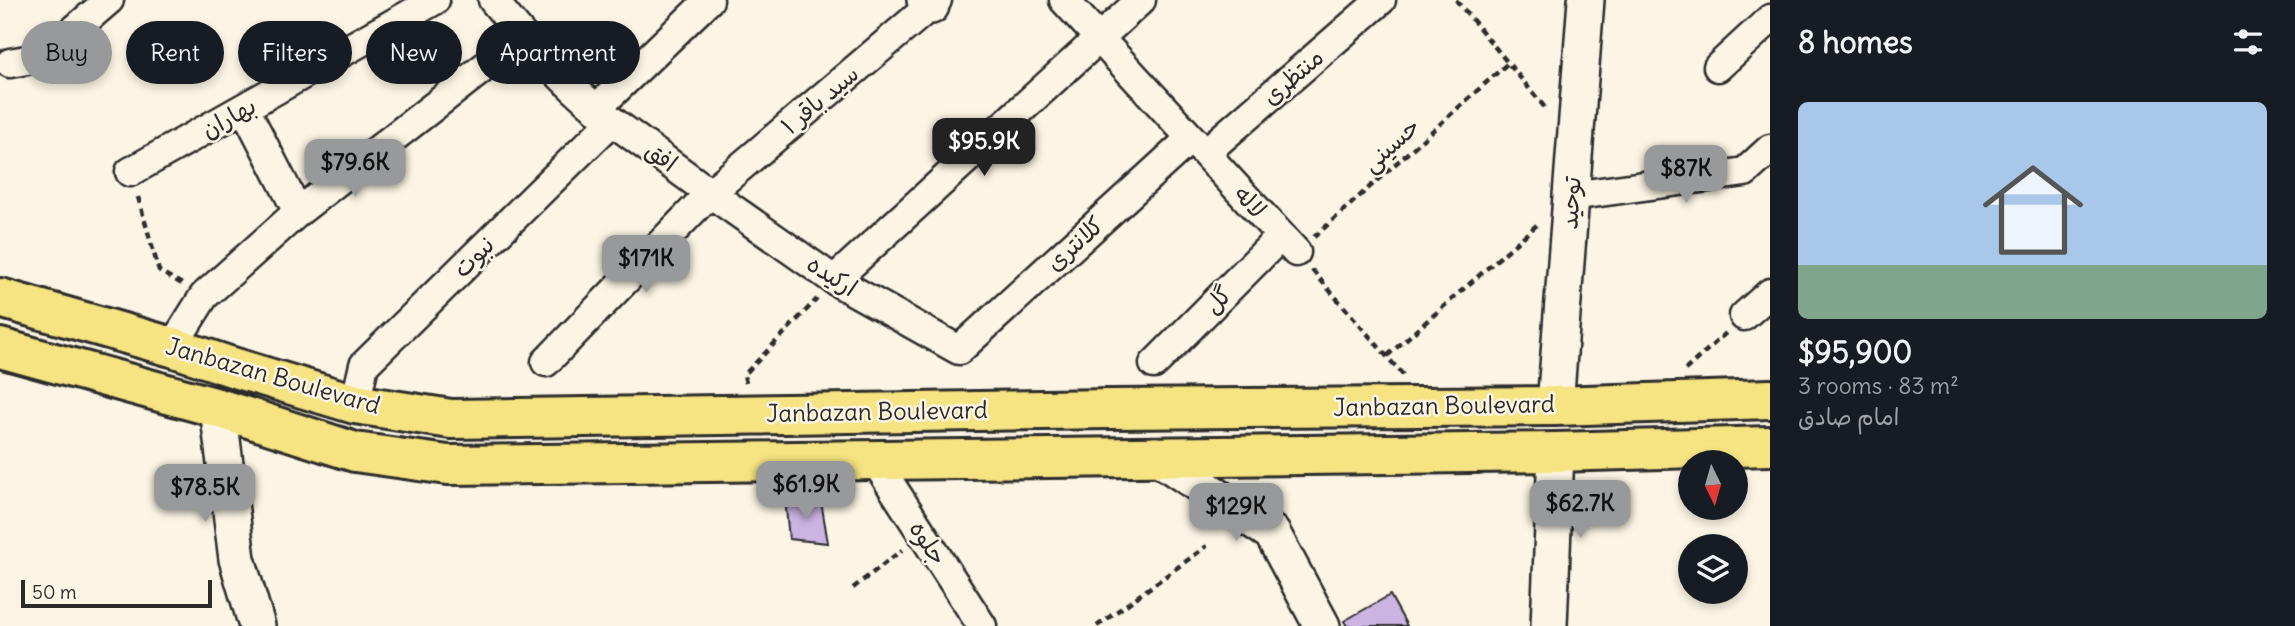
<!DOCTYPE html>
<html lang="en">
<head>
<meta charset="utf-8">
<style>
  :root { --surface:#171b24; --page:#242831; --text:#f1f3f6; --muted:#9ea1a6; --line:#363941; --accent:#98999b }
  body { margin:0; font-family:Delius,"Playpen Sans Arabic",sans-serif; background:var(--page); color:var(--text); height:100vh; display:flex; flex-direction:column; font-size:26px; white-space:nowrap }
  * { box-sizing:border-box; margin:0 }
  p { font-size:23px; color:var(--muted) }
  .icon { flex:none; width:38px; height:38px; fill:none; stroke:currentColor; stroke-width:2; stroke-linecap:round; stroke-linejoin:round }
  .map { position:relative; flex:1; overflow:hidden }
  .sheet { display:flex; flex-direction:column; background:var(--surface); width:525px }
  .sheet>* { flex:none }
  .guide { position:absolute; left:21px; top:21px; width:665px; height:63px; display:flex; gap:14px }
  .needle { width:46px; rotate:175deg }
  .fabs { position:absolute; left:1678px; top:450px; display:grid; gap:14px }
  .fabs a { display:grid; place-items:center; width:70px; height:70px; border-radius:50%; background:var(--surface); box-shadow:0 4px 10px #0003; font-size:35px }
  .scale { position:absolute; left:21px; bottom:18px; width:191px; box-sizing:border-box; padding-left:7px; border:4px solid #2b2b2b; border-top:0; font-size:19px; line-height:24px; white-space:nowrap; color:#2b2b2b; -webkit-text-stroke:5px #fcf5e5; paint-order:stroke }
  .price { position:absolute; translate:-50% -60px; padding:0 16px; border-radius:14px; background:var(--accent); color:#111; font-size:23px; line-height:46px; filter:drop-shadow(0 2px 4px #0008) }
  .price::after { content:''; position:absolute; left:50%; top:42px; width:21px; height:16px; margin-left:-10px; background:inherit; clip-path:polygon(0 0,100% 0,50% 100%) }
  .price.current { background:#222; color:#fff }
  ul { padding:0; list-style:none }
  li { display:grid; align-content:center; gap:14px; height:371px; padding:0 28px }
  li+li { border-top:2px solid var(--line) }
  li span { display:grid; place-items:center; height:217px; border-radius:10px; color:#555 }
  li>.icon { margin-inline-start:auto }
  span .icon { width:126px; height:126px; fill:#fffc; stroke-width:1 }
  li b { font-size:30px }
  h2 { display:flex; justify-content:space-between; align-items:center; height:84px; padding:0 28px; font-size:30px }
  .pill { padding:0 24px; border-radius:32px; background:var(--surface); box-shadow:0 4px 10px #0003; font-size:24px; line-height:63px }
  .pill.current { background:var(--accent); color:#111 }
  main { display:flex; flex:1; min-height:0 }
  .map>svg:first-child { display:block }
  .building { fill:#cbb3e2; stroke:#2b2b2b; stroke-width:2 }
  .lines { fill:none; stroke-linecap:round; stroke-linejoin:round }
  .minor-casing { stroke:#2b2b2b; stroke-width:33 }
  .tertiary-casing { stroke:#2b2b2b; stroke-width:40 }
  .primary-casing { stroke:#2b2b2b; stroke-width:44 }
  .path { stroke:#2b2b2b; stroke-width:4.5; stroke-dasharray:7 5; stroke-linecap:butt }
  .minor { stroke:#fcf5e5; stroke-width:28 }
  .tertiary { stroke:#fcf5e5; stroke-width:35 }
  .primary { stroke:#f6e381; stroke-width:38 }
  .labels { text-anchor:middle; stroke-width:5; stroke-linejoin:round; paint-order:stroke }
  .street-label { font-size:24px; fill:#2b2b2b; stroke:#fcf5e5 }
</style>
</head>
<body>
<main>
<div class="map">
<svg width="1770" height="626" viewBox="0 0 1770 626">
  <rect width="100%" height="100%" fill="#fcf5e5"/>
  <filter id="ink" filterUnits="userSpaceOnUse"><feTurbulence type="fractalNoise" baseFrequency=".0143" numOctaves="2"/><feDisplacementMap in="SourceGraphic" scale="14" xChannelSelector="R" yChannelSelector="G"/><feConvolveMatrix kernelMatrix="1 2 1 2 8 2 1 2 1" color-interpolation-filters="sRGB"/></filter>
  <g filter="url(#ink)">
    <path class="building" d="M 785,498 L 821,501 L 828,543 L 789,539 Z
      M 1390,595 L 1407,626 L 1347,626 L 1344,621 Z"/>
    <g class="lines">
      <g class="minor-casing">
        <path id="minor" d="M 493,0 C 528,44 567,87 612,121 L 710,193 L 834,280 L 959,350 L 1191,138
          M 1064,0 L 1296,252
          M 10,63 L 43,57 L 109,0
          M 1718,67 L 1770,19
          M 245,109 L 298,212
          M 596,109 L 709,0
          M 1205,153 L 1381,0
          M 130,172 L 435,0
          M 1571,196 L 1745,172 L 1770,149
          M 834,280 L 1141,0
          M 1744,316 L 1770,293
          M 172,347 L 204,296 L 298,212 L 523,37
          M 546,362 L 710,193 L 937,0
          M 1154,364 L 1281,236
          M 355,404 L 364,365 L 612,121
          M 874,459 L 982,626"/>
      </g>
      <g class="tertiary-casing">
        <path id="tertiary" d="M 925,0 L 931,6
          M 1555,406 L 1586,0
          M 218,408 L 237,559 L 257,626
          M 1155,455 L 1272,533 L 1322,626
          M 1549,626 L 1556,452"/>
      </g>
      <g class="primary-casing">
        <path id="primary" d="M 0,298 L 172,347 L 229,366 L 355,404 L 451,419 L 1111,409 L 1555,406 L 1770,399
          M 0,348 L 218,408 L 355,452 L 448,465 L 1556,452 L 1770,446"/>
      </g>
      <path class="path" d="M 1456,0 L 1547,110
        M 138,197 L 159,271 L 182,284
        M 1314,237 L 1508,63
        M 1312,270 L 1403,375
        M 1387,356 L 1539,223
        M 1685,370 L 1726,333
        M 746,383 L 744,375 L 817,299
        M 853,588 L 902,550
        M 1097,626 L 1207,546"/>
      <use href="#minor" class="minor"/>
      <use href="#tertiary" class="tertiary"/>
      <use href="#primary" class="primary"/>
    </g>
  </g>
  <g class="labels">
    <g class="street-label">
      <text transform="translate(1293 77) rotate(-41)" y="8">منتظری</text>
      <text transform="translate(820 100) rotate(-40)" y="8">سید باقر ۱</text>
      <text transform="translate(229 118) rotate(-29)" y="8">بهاران</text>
      <text transform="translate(1391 145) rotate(-42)" y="8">حسینی</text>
      <text transform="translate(661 157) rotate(36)" y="8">افق</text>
      <text transform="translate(1250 202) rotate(47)" y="8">لاله</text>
      <text transform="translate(1571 203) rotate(-86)" y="8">توحید</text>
      <text transform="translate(1075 244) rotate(-42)" y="8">کلانتری</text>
      <text transform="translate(474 257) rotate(-45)" y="8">نبوت</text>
      <text transform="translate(832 276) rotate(33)" y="8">ارکیده</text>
      <text transform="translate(1218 300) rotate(-45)" y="8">گل</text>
      <text transform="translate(273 376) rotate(16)" y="8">Janbazan Boulevard</text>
      <text transform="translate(1444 406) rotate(-1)" y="8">Janbazan Boulevard</text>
      <text transform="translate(877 412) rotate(-1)" y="8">Janbazan Boulevard</text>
      <text transform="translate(928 543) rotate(57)" y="8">جلوه</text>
    </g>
  </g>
</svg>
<div class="fabs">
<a><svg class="needle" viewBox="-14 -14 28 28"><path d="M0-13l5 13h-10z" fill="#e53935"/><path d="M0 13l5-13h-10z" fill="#9ea1a6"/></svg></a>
<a><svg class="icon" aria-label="layers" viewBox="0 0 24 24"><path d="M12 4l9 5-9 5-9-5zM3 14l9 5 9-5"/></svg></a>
</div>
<div class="scale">50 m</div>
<b class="price current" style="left:984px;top:178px">$95.9K</b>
<b class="price" style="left:355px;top:199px">$79.6K</b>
<b class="price" style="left:1686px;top:205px">$87K</b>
<b class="price" style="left:646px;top:295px">$171K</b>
<b class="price" style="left:806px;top:521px">$61.9K</b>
<b class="price" style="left:205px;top:524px">$78.5K</b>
<b class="price" style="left:1580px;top:540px">$62.7K</b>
<b class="price" style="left:1236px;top:543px">$129K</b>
<div class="guide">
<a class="pill current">Buy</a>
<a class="pill">Rent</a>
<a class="pill">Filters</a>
<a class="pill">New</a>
<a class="pill">Apartment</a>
</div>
</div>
<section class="sheet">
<h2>8 homes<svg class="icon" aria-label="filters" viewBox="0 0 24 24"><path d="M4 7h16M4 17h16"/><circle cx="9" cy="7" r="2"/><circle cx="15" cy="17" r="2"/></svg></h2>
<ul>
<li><span style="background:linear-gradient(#a9c7e8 75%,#7fa58c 0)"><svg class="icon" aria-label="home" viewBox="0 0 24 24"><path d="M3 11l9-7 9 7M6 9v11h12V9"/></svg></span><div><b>$95,900</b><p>3 rooms · 83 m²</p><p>امام صادق</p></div></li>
</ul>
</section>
</main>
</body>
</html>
